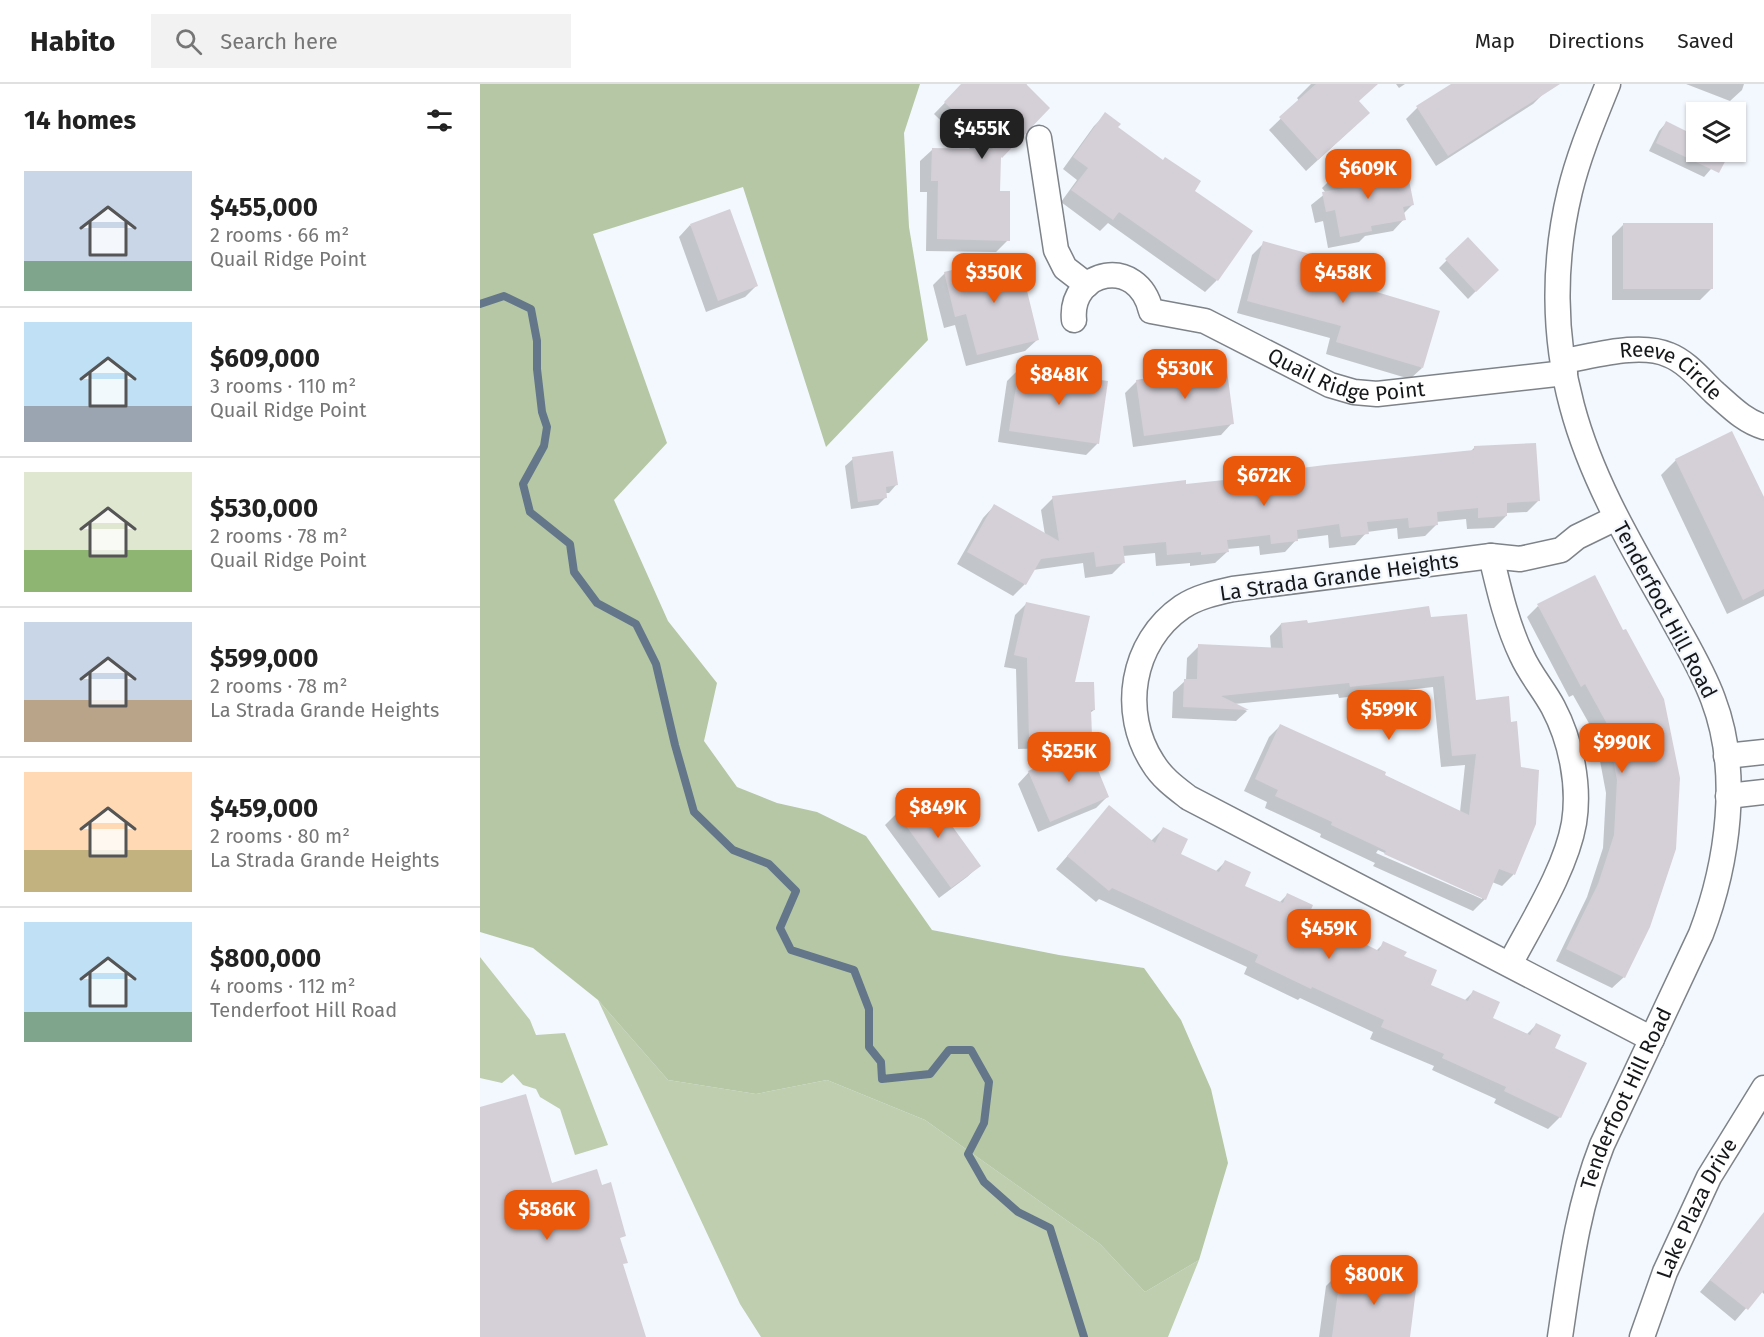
<!DOCTYPE html>
<html lang="en">
<head>
<meta charset="utf-8">
<style>
  :root { --surface:#fff; --page:#f2f2f2; --text:#222; --muted:#767676; --line:#e0e0e0; --accent:#ea580c }
  body { margin:0; font-family:"Fira Sans",sans-serif; background:var(--page); color:var(--text); height:100vh; display:flex; flex-direction:column; font-size:22px; white-space:nowrap }
  * { box-sizing:border-box; margin:0 }
  p { font-size:20px; color:var(--muted) }
  .icon { flex:none; width:33px; height:33px; fill:none; stroke:currentColor; stroke-width:2; stroke-linecap:round; stroke-linejoin:round }
  .map { position:relative; flex:1; overflow:hidden }
  .sheet { display:flex; flex-direction:column; background:var(--surface); width:480px }
  .sheet>* { flex:none }
  .tools { position:absolute; left:1206px; top:18px; display:grid; gap:12px }
  .tools a { display:grid; place-items:center; width:60px; height:60px; border-radius:0px; background:var(--surface); box-shadow:0 2px 4px #0004; font-size:30px }
  .price { position:absolute; translate:-50% -51px; padding:0 14px; border-radius:12px; background:var(--accent); color:#fff; font-size:20px; line-height:39px; filter:drop-shadow(0 2px 3px #0008) }
  .price::after { content:''; position:absolute; left:50%; top:36px; width:18px; height:14px; margin-left:-9px; background:inherit; clip-path:polygon(0 0,100% 0,50% 100%) }
  .price.active { background:#222; color:#fff }
  ul { padding:0; list-style:none }
  li { display:flex; align-items:center; gap:18px; height:150px; padding:0 24px }
  li+li { border-top:2px solid var(--line) }
  li span { display:grid; place-items:center; flex:none; width:168px; height:120px; border-radius:0px; color:#555 }
  li>.icon { margin-inline-start:auto }
  span .icon { width:72px; height:72px; fill:#fffc; stroke-width:1 }
  li b { font-size:26px }
  h2 { display:flex; justify-content:space-between; align-items:center; height:72px; padding:0 24px; font-size:26px }
  header { display:flex; align-items:center; gap:36px; box-sizing:border-box; height:84px; padding:0 30px; background:var(--surface); border-bottom:2px solid var(--line) }
  header strong { font-size:28px }
  nav { display:flex; gap:33px; margin-inline-start:auto; font-size:21px }
  .search { width:420px; height:54px; background:var(--page); display:flex; align-items:center; gap:15px; box-sizing:border-box; padding:0 21px; border-radius:0px; color:var(--muted); font-size:22px }
  main { display:flex; flex:1; min-height:0 }
  .map>svg:first-child { display:block }
  .green { fill:#beceaf }
  .forest { fill:#b6c7a5 }
  .shadow { fill:#0003; fill-rule:evenodd }
  .lines { fill:none; stroke-linecap:round; stroke-linejoin:round }
  .stream { stroke:#63768a; stroke-width:8 }
  .building { fill:#d5d0d8 }
  .minor-casing { stroke:#7e838a; stroke-width:27 }
  .minor { stroke:#fff; stroke-width:24 }
  .labels { text-anchor:middle; stroke-width:4.5; stroke-linejoin:round; paint-order:stroke }
  .street-label { font-size:21px; fill:#151719; stroke:#f3f8fe }
</style>
</head>
<body>
<header>
<strong>Habito</strong>
<div class="search"><svg class="icon" aria-label="search" viewBox="0 0 24 24"><circle cx="10" cy="10" r="6"/><path d="M15 15l6 6"/></svg>Search here</div>
<nav><a>Map</a><a>Directions</a><a>Saved</a></nav>
</header>
<main>
<section class="sheet">
<h2>14 homes<svg class="icon" aria-label="filters" viewBox="0 0 24 24"><path d="M4 7h16M4 17h16"/><circle cx="9" cy="7" r="2"/><circle cx="15" cy="17" r="2"/></svg></h2>
<ul>
<li><span style="background:linear-gradient(#c9d6e8 75%,#7fa58c 0)"><svg class="icon" aria-label="home" viewBox="0 0 24 24"><path d="M3 11l9-7 9 7M6 9v11h12V9"/></svg></span><div><b>$455,000</b><p>2 rooms · 66 m²</p><p>Quail Ridge Point</p></div></li>
<li><span style="background:linear-gradient(#bfe0f5 70%,#9aa5b1 0)"><svg class="icon" aria-label="home" viewBox="0 0 24 24"><path d="M3 11l9-7 9 7M6 9v11h12V9"/></svg></span><div><b>$609,000</b><p>3 rooms · 110 m²</p><p>Quail Ridge Point</p></div></li>
<li><span style="background:linear-gradient(#dfe7d0 65%,#8fb573 0)"><svg class="icon" aria-label="home" viewBox="0 0 24 24"><path d="M3 11l9-7 9 7M6 9v11h12V9"/></svg></span><div><b>$530,000</b><p>2 rooms · 78 m²</p><p>Quail Ridge Point</p></div></li>
<li><span style="background:linear-gradient(#c9d6e8 65%,#b9a48a 0)"><svg class="icon" aria-label="home" viewBox="0 0 24 24"><path d="M3 11l9-7 9 7M6 9v11h12V9"/></svg></span><div><b>$599,000</b><p>2 rooms · 78 m²</p><p>La Strada Grande Heights</p></div></li>
<li><span style="background:linear-gradient(#ffd9b3 65%,#c2b280 0)"><svg class="icon" aria-label="home" viewBox="0 0 24 24"><path d="M3 11l9-7 9 7M6 9v11h12V9"/></svg></span><div><b>$459,000</b><p>2 rooms · 80 m²</p><p>La Strada Grande Heights</p></div></li>
<li><span style="background:linear-gradient(#bfe0f5 75%,#7fa58c 0)"><svg class="icon" aria-label="home" viewBox="0 0 24 24"><path d="M3 11l9-7 9 7M6 9v11h12V9"/></svg></span><div><b>$800,000</b><p>4 rooms · 112 m²</p><p>Tenderfoot Hill Road</p></div></li>
</ul>
</section>
<div class="map">
<svg width="1284" height="1253" viewBox="0 0 1284 1253">
  <rect width="100%" height="100%" fill="#f3f8fe"/>
  <path class="green" d="M 0,873 L 50,936 L 56,951 L 85,949 L 128,1061 L 95,1071 L 80,1025 L 60,1013 L 56,1005 L 43,1001 L 33,990 L 22,999 L 0,994 Z
    M 118,916 L 188,996 L 276,1010 L 347,996 L 445,1036 L 620,1160 L 665,1208 L 719,1176 L 688,1253 L 281,1253 L 260,1220 Z"/>
  <path class="forest" d="M 0,0 L 440,0 L 424,49 L 429,143 L 448,256 L 346,363 L 263,103 L 113,150 L 187,359 L 134,416 L 188,537 L 237,599 L 224,657 L 257,703 L 297,719 L 337,728 L 386,752 L 452,846 L 579,871 L 664,884 L 701,936 L 731,1005 L 748,1079 L 719,1176 L 665,1208 L 620,1160 L 445,1036 L 347,996 L 276,1010 L 188,996 L 118,916 L 53,864 L 0,848 Z"/>
  <path class="shadow" d="M 483,0 L 547,0 L 545,2 L 568,24 L 519,75 L 519,108 L 528,156 L 516,168 L 446,167 L 447,108 L 440,108 L 440,77 L 452,66 L 491,66 L 454,30 Z
    M 831,0 L 879,0 L 877,40 L 826,87 L 789,46 L 819,17 L 817,14 Z
    M 916,0 L 925,0 L 919,4 Z
    M 974,0 L 1059,0 L 1064,9 L 1053,20 L 956,82 L 926,35 L 937,24 Z
    M 1206,0 L 1264,0 L 1262,6 L 1250,17 Z
    M 626,30 L 636,44 L 713,107 L 771,148 L 737,196 L 725,208 L 628,139 L 620,147 L 581,118 L 597,96 L 583,85 L 614,42 Z
    M 1186,39 L 1216,53 L 1216,68 L 1238,68 L 1231,85 L 1224,93 L 1169,67 L 1179,47 Z
    M 914,82 L 917,99 L 932,121 L 923,130 L 924,135 L 913,147 L 885,152 L 879,158 L 848,164 L 843,137 L 835,139 L 831,121 L 846,109 L 842,104 L 853,93 Z
    M 1144,140 L 1232,204 L 1220,216 L 1132,216 L 1132,152 Z
    M 210,141 L 276,202 L 265,213 L 226,228 L 199,153 Z
    M 988,155 L 1017,186 L 988,215 L 959,184 Z
    M 784,159 L 865,194 L 888,207 L 942,284 L 930,295 L 846,270 L 850,254 L 757,229 L 772,171 Z
    M 465,189 L 557,256 L 545,267 L 486,282 L 475,241 L 464,244 L 453,201 Z
    M 539,285 L 627,298 L 617,360 L 606,371 L 518,358 L 527,297 Z
    M 673,291 L 752,339 L 741,351 L 653,363 L 645,309 L 657,297 L 668,295 Z
    M 994,364 L 1058,417 L 1047,428 L 1026,429 L 1026,432 L 1014,444 L 987,445 L 986,435 L 956,438 L 956,441 L 945,452 L 918,455 L 917,444 L 887,448 L 875,461 L 849,464 L 848,451 L 817,455 L 805,468 L 780,471 L 779,462 L 747,465 L 747,468 L 735,479 L 710,482 L 710,479 L 676,482 L 675,469 L 643,472 L 644,478 L 632,490 L 605,494 L 603,479 L 553,486 L 545,500 L 533,512 L 477,480 L 503,434 L 514,422 L 565,451 L 561,426 L 573,414 L 780,394 L 783,391 L 990,368 Z
    M 373,375 L 416,401 L 409,409 L 405,409 L 406,413 L 398,421 L 371,425 L 365,382 Z
    M 1196,376 L 1284,413 L 1284,512 L 1247,530 L 1181,391 Z
    M 546,520 L 593,600 L 614,626 L 610,629 L 610,651 L 599,663 L 538,665 L 536,585 L 524,583 L 535,531 Z
    M 1058,522 L 1198,694 L 1144,893 L 1132,904 L 1076,877 L 1107,813 L 1123,764 L 1126,709 L 1115,650 L 1093,611 L 1089,613 L 1047,533 Z
    M 949,535 L 994,617 L 1030,639 L 1039,685 L 1054,740 L 1033,791 L 1022,802 L 1012,798 L 1005,815 L 993,827 L 893,782 L 895,779 L 840,753 L 841,750 L 785,724 L 787,718 L 764,707 L 789,653 L 801,641 L 980,728 L 985,681 L 961,683 L 953,603 L 859,614 L 858,610 L 754,620 L 767,627 L 756,637 L 692,634 L 693,608 L 706,596 L 707,574 L 719,562 L 791,565 L 790,552 L 801,540 ZM 898,766 L 1002,812 L 1002,815 L 896,769 Z
    M 620,684 L 617,687 L 628,712 L 616,724 L 558,748 L 538,700 L 549,688 Z
    M 445,708 L 499,782 L 487,793 L 459,814 L 405,741 L 417,729 Z
    M 630,723 L 671,757 L 683,745 L 699,771 L 735,788 L 745,778 L 763,802 L 799,819 L 807,811 L 824,838 L 862,855 L 865,852 L 896,867 L 904,859 L 922,873 L 949,902 L 984,917 L 993,908 L 1011,935 L 1047,950 L 1056,941 L 1073,965 L 1080,1033 L 1068,1045 L 1014,1019 L 1016,1015 L 952,986 L 954,982 L 890,955 L 893,948 L 820,914 L 818,916 L 764,890 L 767,883 L 619,815 L 616,818 L 576,785 Z
    M 1284,1130 L 1284,1210 L 1281,1207 L 1255,1237 L 1220,1208 Z
    M 862,1186 L 929,1253 L 839,1253 L 846,1202 Z"/>
  <g class="lines">
    <path class="stream" d="M 0,220 L 24,212 L 51,225 L 57,257 L 57,285 L 62,328 L 67,343 L 64,362 L 43,400 L 50,428 L 90,460 L 94,488 L 117,519 L 156,540 L 176,580 L 195,661 L 214,728 L 253,766 L 289,780 L 316,807 L 300,844 L 311,866 L 374,886 L 389,925 L 389,963 L 401,978 L 402,995 L 450,990 L 469,966 L 491,966 L 509,998 L 504,1039 L 488,1070 L 504,1098 L 538,1128 L 570,1144 L 604,1253"/>
  </g>
  <path class="building" d="M 481,0 L 546,0 L 570,24 L 522,74 L 521,73 L 520,107 L 530,107 L 530,157 L 457,155 L 458,97 L 451,97 L 452,64 L 513,65 L 464,18 Z
    M 836,0 L 898,0 L 879,17 L 890,29 L 838,76 L 799,33 Z
    M 971,0 L 1080,0 L 968,72 L 936,22 Z
    M 625,28 L 641,40 L 638,43 L 683,76 L 685,73 L 721,97 L 715,107 L 773,147 L 738,197 L 639,128 L 633,136 L 591,106 L 608,84 L 593,73 Z
    M 1186,37 L 1216,52 L 1216,68 L 1250,68 L 1239,89 L 1176,59 Z
    M 915,80 L 919,98 L 929,96 L 934,121 L 923,123 L 926,136 L 891,142 L 892,147 L 860,153 L 855,126 L 846,128 L 842,108 L 864,104 L 852,92 Z
    M 250,125 L 278,202 L 238,217 L 210,140 Z
    M 1143,139 L 1233,139 L 1233,205 L 1143,205 Z
    M 988,153 L 1019,186 L 996,208 L 965,175 Z
    M 783,157 L 870,181 L 867,193 L 892,200 L 890,206 L 960,227 L 943,284 L 856,258 L 861,242 L 767,217 Z
    M 538,170 L 559,256 L 497,271 L 486,230 L 475,233 L 464,188 Z
    M 746,279 L 754,340 L 664,352 L 656,296 L 673,293 L 672,289 Z
    M 539,284 L 628,297 L 619,360 L 529,347 Z
    M 1252,347 L 1284,413 L 1284,505 L 1263,516 L 1195,375 Z
    M 1056,359 L 1060,417 L 1027,419 L 1027,432 L 998,434 L 998,424 L 957,428 L 958,441 L 929,444 L 928,434 L 887,438 L 889,450 L 861,453 L 859,440 L 817,446 L 818,457 L 791,460 L 790,451 L 747,456 L 749,468 L 721,471 L 721,468 L 687,471 L 686,458 L 643,462 L 645,479 L 616,483 L 614,468 L 561,475 L 546,501 L 487,468 L 514,420 L 579,457 L 572,412 L 706,396 L 706,400 L 783,392 L 782,389 L 845,381 L 994,366 L 994,362 Z
    M 413,367 L 418,401 L 406,403 L 407,414 L 378,418 L 372,373 Z
    M 1115,491 L 1143,546 L 1146,545 L 1184,615 L 1200,694 L 1196,765 L 1170,843 L 1145,894 L 1086,865 L 1118,800 L 1134,751 L 1137,696 L 1126,638 L 1105,600 L 1101,603 L 1057,520 Z
    M 546,518 L 610,532 L 595,598 L 614,598 L 615,626 L 611,626 L 612,652 L 549,654 L 547,574 L 534,571 Z
    M 949,522 L 951,533 L 987,530 L 996,616 L 1029,612 L 1031,638 L 1037,637 L 1041,683 L 1059,686 L 1056,740 L 1035,791 L 1019,785 L 1006,816 L 904,770 L 906,767 L 851,741 L 852,738 L 795,712 L 798,706 L 775,695 L 800,640 L 906,688 L 905,691 L 989,731 L 996,670 L 972,672 L 964,592 L 870,603 L 869,599 L 741,612 L 769,626 L 703,623 L 704,595 L 717,595 L 718,560 L 803,564 L 801,539 L 827,536 L 828,539 Z
    M 611,660 L 622,685 L 618,686 L 629,713 L 570,738 L 548,687 Z
    M 446,706 L 501,782 L 471,804 L 416,728 Z
    M 629,721 L 675,759 L 683,743 L 708,755 L 701,770 L 739,788 L 745,776 L 771,788 L 765,802 L 803,819 L 807,809 L 833,821 L 826,837 L 863,854 L 865,850 L 899,867 L 903,857 L 927,868 L 924,872 L 957,886 L 951,901 L 988,917 L 993,906 L 1020,918 L 1013,934 L 1050,951 L 1056,939 L 1081,951 L 1075,964 L 1107,979 L 1081,1034 L 1024,1007 L 1026,1003 L 962,974 L 964,970 L 901,943 L 904,936 L 832,903 L 831,905 L 775,878 L 778,871 L 632,804 L 629,807 L 587,772 Z
    M 46,1010 L 72,1099 L 117,1085 L 122,1101 L 131,1098 L 146,1152 L 140,1154 L 148,1179 L 143,1180 L 166,1253 L 0,1253 L 0,1023 Z
    M 1284,1128 L 1284,1206 L 1268,1226 L 1230,1196 Z
    M 861,1185 L 937,1197 L 930,1253 L 852,1253 Z"/>
  <g class="lines">
    <g class="minor-casing">
      <g id="minor">
        <path d="M 559,54 L 576,166 L 585,184 L 607,201"/>
        <path id="s1" d="M 594,236 C 589,186 658,171 671,227 L 725,237 L 850,301 L 874,308 L 897,310 L 1085,289"/>
        <path id="s2" d="M 1084,277 C 1114,272 1160,258 1189,271 C 1207,278 1221,296 1235,309 C 1251,323 1264,337 1284,343"/>
        <path d="M 1136,434 L 1097,453 L 1081,466 L 1040,475 L 1011,472 L 753,505 C 735,509 717,513 702,523 C 651,558 640,629 673,679 C 682,694 696,704 709,714 L 1172,955"/>
        <path d="M 1011,472 C 1019,506 1027,541 1042,572 C 1050,590 1064,606 1073,623 C 1091,657 1100,701 1094,739 C 1086,785 1052,838 1030,880"/>
        <path d="M 1246,672 L 1284,668"/>
        <path d="M 1248,712 L 1284,708"/>
        <path id="s3" d="M 1080,1253 C 1090,1186 1097,1125 1122,1061 L 1221,850 C 1248,779 1261,688 1233,615 C 1222,585 1205,558 1190,530 C 1152,463 1112,397 1092,322 C 1073,252 1073,177 1090,107 C 1099,70 1114,35 1128,0"/>
        <path id="s4" d="M 1162,1253 L 1185,1188 L 1229,1093 L 1284,1004"/>
      </g>
    </g>
    <use href="#minor" class="minor"/>
  </g>
  <g class="labels">
    <g class="street-label">
      <text dy="7" stroke="none"><textPath href="#s1" startOffset="333">Quail Ridge Point</textPath></text>
      <text dy="7" stroke="none"><textPath href="#s2" startOffset="114">Reeve Circle</textPath></text>
      <text transform="translate(859 493) rotate(-8)" y="7">La Strada Grande Heights</text>
      <text transform="translate(1185 526) rotate(62)" y="7">Tenderfoot Hill Road</text>
      <text dy="7" stroke="none"><textPath href="#s3" startOffset="249">Tenderfoot Hill Road</textPath></text>
      <text dy="7" stroke="none"><textPath href="#s4" startOffset="140">Lake Plaza Drive</textPath></text>
    </g>
  </g>
</svg>
<div class="tools">
<a><svg class="icon" aria-label="layers" viewBox="0 0 24 24"><path d="M12 4l9 5-9 5-9-5zM3 14l9 5 9-5"/></svg></a>
</div>
<b class="price active" style="left:502px;top:76px">$455K</b>
<b class="price" style="left:888px;top:116px">$609K</b>
<b class="price" style="left:514px;top:220px">$350K</b>
<b class="price" style="left:863px;top:220px">$458K</b>
<b class="price" style="left:705px;top:316px">$530K</b>
<b class="price" style="left:579px;top:322px">$848K</b>
<b class="price" style="left:784px;top:423px">$672K</b>
<b class="price" style="left:909px;top:657px">$599K</b>
<b class="price" style="left:1142px;top:690px">$990K</b>
<b class="price" style="left:589px;top:699px">$525K</b>
<b class="price" style="left:458px;top:755px">$849K</b>
<b class="price" style="left:849px;top:876px">$459K</b>
<b class="price" style="left:67px;top:1157px">$586K</b>
<b class="price" style="left:894px;top:1222px">$800K</b>
</div>
</main>
</body>
</html>
